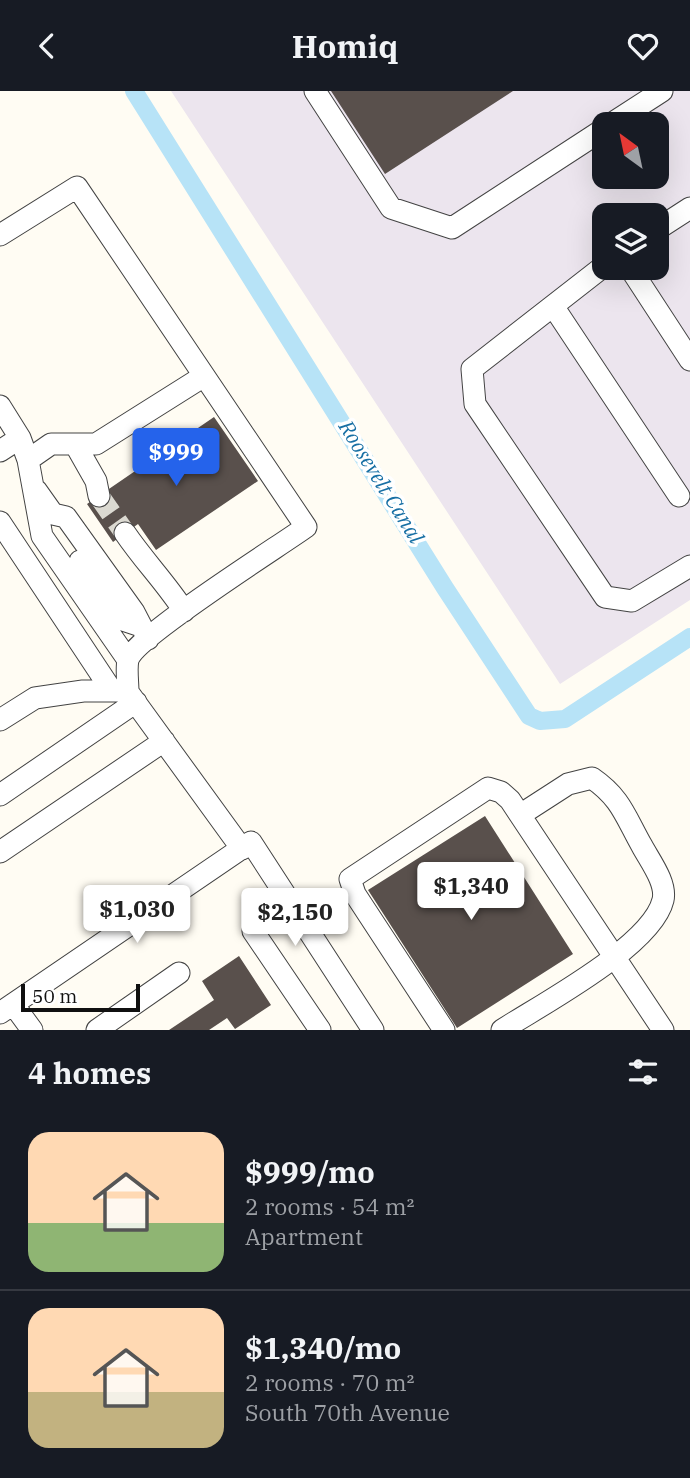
<!DOCTYPE html>
<html lang="en">
<head>
<meta charset="utf-8">
<style>
  :root { --surface:#171b24; --page:#20242c; --text:#f1f3f6; --muted:#9ea1a6; --line:#363941; --accent:#2563eb }
  body { margin:0; font-family:"IBM Plex Serif",serif; background:var(--page); color:var(--text); height:100vh; display:flex; flex-direction:column; font-size:26px; white-space:nowrap }
  * { box-sizing:border-box; margin:0 }
  p { font-size:23px; color:var(--muted) }
  .icon { flex:none; width:38px; height:38px; fill:none; stroke:currentColor; stroke-width:2; stroke-linecap:round; stroke-linejoin:round }
  .map { position:relative; height:939px; overflow:hidden }
  .side { display:flex; flex-direction:column; background:var(--surface); flex:1 }
  .side>* { flex:none }
  .needle { width:46px; rotate:327deg }
  .tools { position:absolute; left:592px; top:21px; display:grid; gap:14px }
  .tools a { display:grid; place-items:center; width:77px; height:77px; border-radius:14px; background:var(--surface); box-shadow:0 7px 28px #0002; font-size:35px }
  .scale { position:absolute; left:21px; bottom:18px; width:119px; box-sizing:border-box; padding-left:7px; border:4px solid #101010; border-top:0; font-size:19px; line-height:24px; white-space:nowrap; color:#101010; -webkit-text-stroke:5px #fff; paint-order:stroke }
  .price { position:absolute; translate:-50% -60px; padding:0 16px; border-radius:7px; background:#fff; color:#222; font-size:23px; line-height:46px; filter:drop-shadow(0 2px 4px #0008) }
  .price::after { content:''; position:absolute; left:50%; top:42px; width:21px; height:16px; margin-left:-10px; background:inherit; clip-path:polygon(0 0,100% 0,50% 100%) }
  .price.active { background:var(--accent); color:#fff }
  ul { padding:0; list-style:none }
  li { display:flex; align-items:center; gap:21px; height:175px; padding:0 28px }
  li+li { border-top:2px solid var(--line) }
  li span { display:grid; place-items:center; flex:none; width:196px; height:140px; border-radius:21px; color:#555 }
  li>.icon { margin-inline-start:auto }
  span .icon { width:84px; height:84px; fill:#fffc; stroke-width:1 }
  li b { font-size:30px }
  h2 { display:flex; justify-content:space-between; align-items:center; height:84px; padding:0 28px; font-size:30px }
  header { display:flex; justify-content:space-between; align-items:center; height:91px; padding:0 28px; background:var(--surface); font-size:32px; font-weight:800 }
  .map>svg:first-child { display:block }
  .industrial { fill:#ece5ee; fill-rule:evenodd }
  .lines { fill:none; stroke-linecap:round; stroke-linejoin:round }
  .canal { stroke:#b7e3f7; stroke-width:18 }
  .building { fill:#59504c }
  .minor-tunnel { stroke:#dbd9d1; stroke-width:21; stroke-dasharray:21 10; stroke-linecap:butt }
  .minor-casing { stroke:#434343; stroke-width:23 }
  .minor { stroke:#fff; stroke-width:21 }
  .labels { text-anchor:middle; stroke-width:7; stroke-linejoin:round; paint-order:stroke }
  .water-label { font-size:21px; font-style:italic; fill:#176fa4; stroke:#fff }
</style>
</head>
<body>
<header><svg class="icon" aria-label="back" viewBox="0 0 24 24"><path d="M15 5l-7 7 7 7"/></svg>Homiq<svg class="icon" aria-label="heart" viewBox="0 0 24 24"><path d="M12 20l-8-8c-3-5 5-10 8-4 3-6 11-1 8 4z"/></svg></header>
<div class="map">
<svg width="690" height="939" viewBox="0 0 690 939">
  <rect width="100%" height="100%" fill="#fffcf3"/>
  <path class="industrial" d="M 171,0 L 690,0 L 690,509 L 560,593 ZM 604,33 L 656,33 L 656,86 L 604,86 ZM 604,124 L 656,124 L 656,177 L 604,177 Z"/>
  <g class="lines">
    <path class="canal" d="M 134,0 L 445,497 L 529,625 L 540,630 L 565,628 L 690,546"/>
  </g>
  <path class="building" d="M 331,0 L 513,0 L 385,83 Z
    M 214,326 L 258,390 L 156,459 L 138,433 L 113,451 L 87,413 Z
    M 485,725 L 573,863 L 457,937 L 368,799 Z
    M 239,865 L 271,914 L 235,938 L 227,927 L 209,939 L 169,939 L 214,909 L 202,890 Z"/>
  <g class="lines">
    <path class="minor-tunnel" d="M 99,405 L 125,442"/>
    <g class="minor-casing">
      <path id="minor" d="M 315,0 L 391,117 L 452,137 L 604,38
        M 611,33 L 662,0
        M 656,139 L 690,117
        M 0,144 L 77,96 L 306,436 C 278,456 135,546 128,569 C 126,577 128,592 128,601 L 242,758
        M 604,175 L 472,278 L 475,313 L 605,506 L 632,510 L 690,475
        M 630,177 L 690,269
        M 553,215 L 679,405
        M 0,315 L 20,347 L 28,369 L 42,445 L 128,569
        M 75,353 L 96,390 L 99,405
        M 0,360 L 20,347
        M 28,369 L 51,353 L 96,353 L 204,285
        M 36,399 L 53,423 L 66,426 L 134,521 L 148,548
        M 0,431 L 112,600
        M 125,442 C 144,470 166,492 184,520
        M 80,470 L 120,528 L 138,534
        M 0,629 L 35,607 L 83,600 L 122,600
        M 0,704 L 136,611
        M 0,761 L 164,650
        M 253,840 L 320,939
        M 13,913 L 32,939
        M 0,922 L 251,751 L 373,939
        M 97,939 L 179,882
        M 444,939 L 355,803 L 350,788 L 488,697 L 501,701 L 510,709 L 663,939
        M 502,939 C 542,913 652,855 663,809 C 667,792 650,770 642,755 C 625,725 621,707 592,687 L 568,693 L 520,724"/>
    </g>
    <use href="#minor" class="minor"/>
  </g>
  <g class="labels">
    <g class="water-label">
      <text transform="translate(381 391) rotate(58)" y="7">Roosevelt Canal</text>
    </g>
  </g>
</svg>
<div class="tools">
<a><svg class="needle" viewBox="-14 -14 28 28"><path d="M0-13l5 13h-10z" fill="#e53935"/><path d="M0 13l5-13h-10z" fill="#9ea1a6"/></svg></a>
<a><svg class="icon" aria-label="layers" viewBox="0 0 24 24"><path d="M12 4l9 5-9 5-9-5zM3 14l9 5 9-5"/></svg></a>
</div>
<div class="scale">50 m</div>
<b class="price active" style="left:176px;top:397px">$999</b>
<b class="price" style="left:471px;top:831px">$1,340</b>
<b class="price" style="left:137px;top:854px">$1,030</b>
<b class="price" style="left:295px;top:857px">$2,150</b>
</div>
<section class="side">
<h2>4 homes<svg class="icon" aria-label="filters" viewBox="0 0 24 24"><path d="M4 7h16M4 17h16"/><circle cx="9" cy="7" r="2"/><circle cx="15" cy="17" r="2"/></svg></h2>
<ul>
<li><span style="background:linear-gradient(#ffd9b3 65%,#8fb573 0)"><svg class="icon" aria-label="home" viewBox="0 0 24 24"><path d="M3 11l9-7 9 7M6 9v11h12V9"/></svg></span><div><b>$999/mo</b><p>2 rooms · 54 m²</p><p>Apartment</p></div></li>
<li><span style="background:linear-gradient(#ffd9b3 60%,#c2b280 0)"><svg class="icon" aria-label="home" viewBox="0 0 24 24"><path d="M3 11l9-7 9 7M6 9v11h12V9"/></svg></span><div><b>$1,340/mo</b><p>2 rooms · 70 m²</p><p>South 70th Avenue</p></div></li>
</ul>
</section>
</body>
</html>
